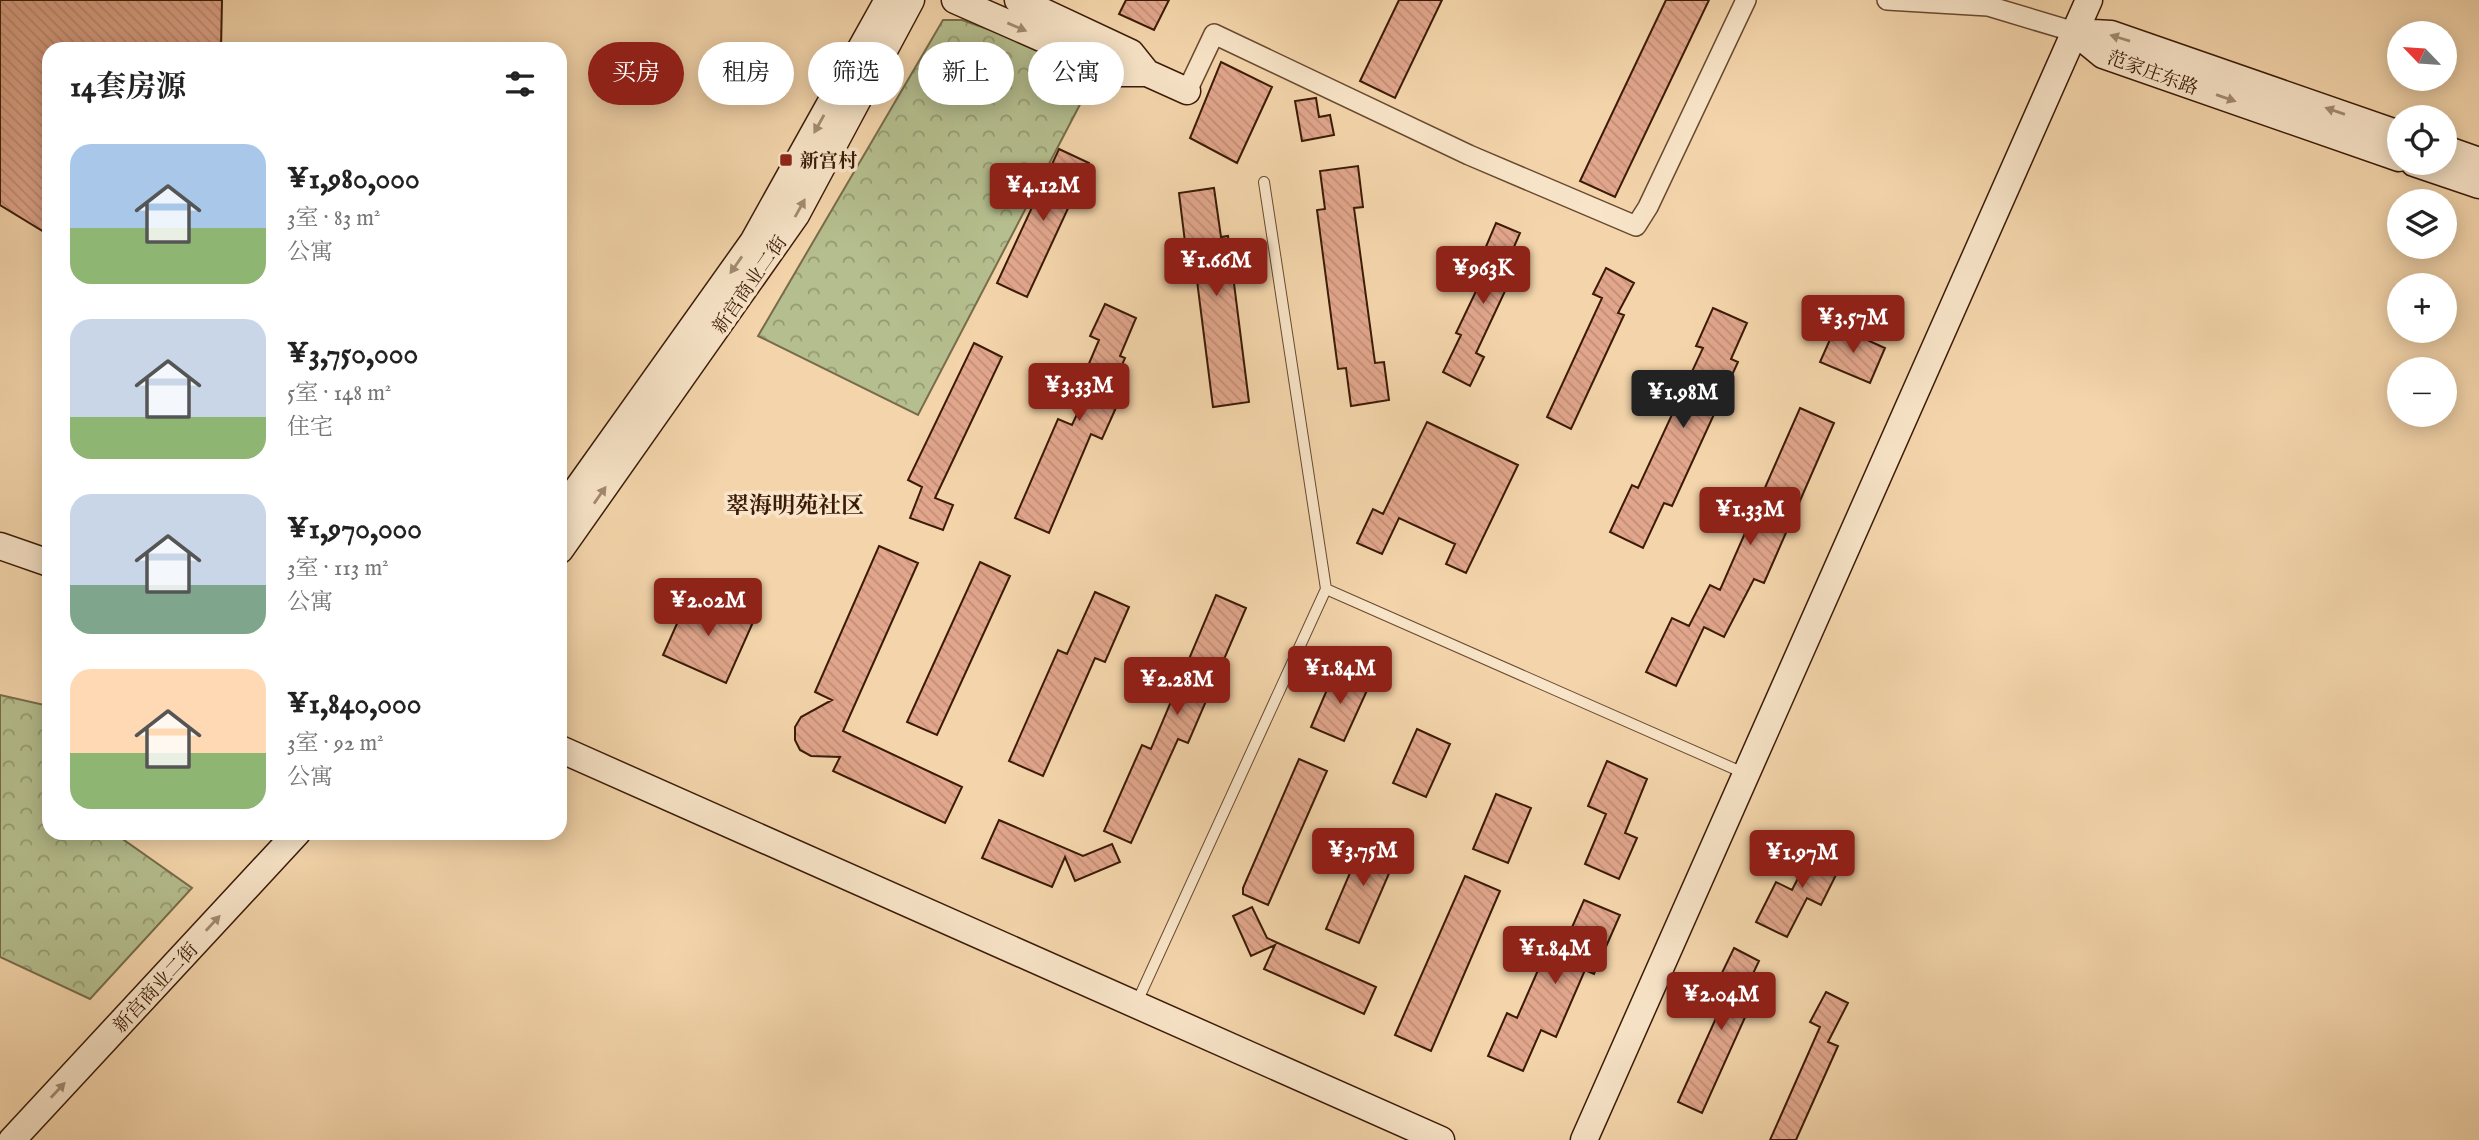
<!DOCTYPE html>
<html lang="zh">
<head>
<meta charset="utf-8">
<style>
  :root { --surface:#fff; --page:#f6f6f6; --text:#222; --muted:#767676; --accent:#8f2418 }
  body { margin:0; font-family:"IM FELL English","Noto Serif SC",serif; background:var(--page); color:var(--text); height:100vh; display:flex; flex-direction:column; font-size:26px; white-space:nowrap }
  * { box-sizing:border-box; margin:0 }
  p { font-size:23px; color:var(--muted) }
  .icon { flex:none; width:38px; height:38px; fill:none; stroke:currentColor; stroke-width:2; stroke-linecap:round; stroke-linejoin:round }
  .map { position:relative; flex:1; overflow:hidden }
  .sheet { position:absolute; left:42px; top:42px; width:525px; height:798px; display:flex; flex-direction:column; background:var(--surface); border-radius:21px; box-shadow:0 4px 18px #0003 }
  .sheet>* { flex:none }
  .guide { position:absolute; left:588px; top:42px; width:665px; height:63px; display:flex; gap:14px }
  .needle { width:46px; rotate:295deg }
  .fabs { position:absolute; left:2387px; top:21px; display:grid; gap:14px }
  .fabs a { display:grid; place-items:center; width:70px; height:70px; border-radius:50%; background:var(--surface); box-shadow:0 4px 18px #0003; font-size:35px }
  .price { position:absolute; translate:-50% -60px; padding:0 16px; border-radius:7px; background:var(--accent); color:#fff; font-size:23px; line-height:46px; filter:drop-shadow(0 2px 4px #0008) }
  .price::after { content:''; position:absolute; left:50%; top:42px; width:21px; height:16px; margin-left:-10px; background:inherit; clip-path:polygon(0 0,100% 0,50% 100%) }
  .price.on { background:#222; color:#fff }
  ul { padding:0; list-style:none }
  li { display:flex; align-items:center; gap:21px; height:175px; padding:0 28px }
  li span { display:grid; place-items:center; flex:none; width:196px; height:140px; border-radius:21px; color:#555 }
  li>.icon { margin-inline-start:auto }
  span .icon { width:84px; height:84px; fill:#fffc; stroke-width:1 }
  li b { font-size:30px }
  h2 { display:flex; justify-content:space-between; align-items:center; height:84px; padding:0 28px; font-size:30px }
  .tag { padding:0 24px; border-radius:32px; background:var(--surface); box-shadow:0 4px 18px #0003; font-size:24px; line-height:63px }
  .tag.on { background:var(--accent); color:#fff }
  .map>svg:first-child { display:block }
  .forest { fill:url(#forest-crowns); stroke:#786c4a; stroke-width:2 }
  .building { fill:url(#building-back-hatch); stroke:#3b1b07; stroke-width:2 }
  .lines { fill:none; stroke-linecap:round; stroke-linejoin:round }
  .lane-casing { stroke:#694a30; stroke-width:12 }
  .street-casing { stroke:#694a30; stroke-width:22 }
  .secondary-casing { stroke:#3b1b07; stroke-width:29 }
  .lane { stroke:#f8e4c8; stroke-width:10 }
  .street { stroke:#f8e4c8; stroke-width:19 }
  .secondary { stroke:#f8e4c8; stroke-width:26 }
  .oneway { fill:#a38a71 }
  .poi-dot { fill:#8f2418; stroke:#f8e4c8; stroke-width:2.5 }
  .labels { text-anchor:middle; stroke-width:7; stroke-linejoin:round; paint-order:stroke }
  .street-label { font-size:19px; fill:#3b1b07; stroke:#f8e4c8 }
  .poi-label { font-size:19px; font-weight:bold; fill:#3b1b07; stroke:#f8e4c8; text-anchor:start }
  .quarter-label { font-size:23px; font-weight:bold; fill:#3b1b07; stroke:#f8e4c8 }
</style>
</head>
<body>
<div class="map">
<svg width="2479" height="1140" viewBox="0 0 2479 1140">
  <defs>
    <pattern id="forest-crowns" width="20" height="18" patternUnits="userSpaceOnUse" patternTransform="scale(1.75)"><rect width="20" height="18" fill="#b5be8e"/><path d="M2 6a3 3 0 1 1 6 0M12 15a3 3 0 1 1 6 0" fill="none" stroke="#949a72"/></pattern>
    <pattern id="building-back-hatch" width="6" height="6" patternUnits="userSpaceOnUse" patternTransform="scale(1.75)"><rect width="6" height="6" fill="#e1a68c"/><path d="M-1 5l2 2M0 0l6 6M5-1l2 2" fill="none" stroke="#c28e77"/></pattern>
  </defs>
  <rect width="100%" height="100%" fill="#f4d5ab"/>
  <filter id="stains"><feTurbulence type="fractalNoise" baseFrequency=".00286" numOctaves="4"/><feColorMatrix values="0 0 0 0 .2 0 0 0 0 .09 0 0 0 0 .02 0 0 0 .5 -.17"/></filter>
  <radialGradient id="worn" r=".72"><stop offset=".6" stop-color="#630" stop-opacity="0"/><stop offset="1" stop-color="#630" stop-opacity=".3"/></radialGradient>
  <path class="forest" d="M 943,20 L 962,20 L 1099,68 L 918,415 L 758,336 Z
    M 0,695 L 49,706 L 49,833 L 114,833 L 192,888 L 90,999 L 0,957 Z"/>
  <path class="building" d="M 0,0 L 222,0 L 221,49 L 49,49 L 49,235 L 0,205 Z
    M 1126,0 L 1169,0 L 1154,30 L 1119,14 Z
    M 1399,0 L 1442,0 L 1395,98 L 1360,81 Z
    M 1666,0 L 1709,0 L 1615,197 L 1580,181 Z
    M 1221,62 L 1272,87 L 1237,163 L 1190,138 Z
    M 1316,98 L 1319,117 L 1330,115 L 1334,135 L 1302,141 L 1295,101 Z
    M 1059,149 L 1089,163 L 1027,297 L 997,283 Z
    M 1358,166 L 1363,207 L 1354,208 L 1375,363 L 1384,362 L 1389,400 L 1351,406 L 1346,368 L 1338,369 L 1317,210 L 1325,209 L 1320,171 Z
    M 1214,188 L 1221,237 L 1228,236 L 1249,402 L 1213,407 L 1192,241 L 1185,242 L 1179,193 Z
    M 1496,223 L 1520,233 L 1504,270 L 1513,274 L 1476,353 L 1484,357 L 1470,386 L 1443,372 L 1461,335 L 1456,333 L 1491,260 L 1482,256 Z
    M 1606,268 L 1634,283 L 1618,313 L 1624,315 L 1571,429 L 1547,417 L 1602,298 L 1593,294 Z
    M 1105,304 L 1136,318 L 1120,356 L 1125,358 L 1108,397 L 1119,401 L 1102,439 L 1091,434 L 1049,533 L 1015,518 L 1058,419 L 1072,425 L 1091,384 L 1082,380 L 1099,340 L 1090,336 Z
    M 1713,308 L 1747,323 L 1731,359 L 1738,362 L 1672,506 L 1664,503 L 1643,548 L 1610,532 L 1632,485 L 1638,488 L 1703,348 L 1696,346 Z
    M 1836,326 L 1885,348 L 1870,383 L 1820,362 Z
    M 974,343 L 1002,357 L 935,498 L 953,505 L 943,530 L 910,518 L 922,487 L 908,480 Z
    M 1800,408 L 1834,423 L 1764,583 L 1754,579 L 1724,637 L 1704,627 L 1676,686 L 1646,672 L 1672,618 L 1689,626 L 1710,585 L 1720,590 Z
    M 1427,422 L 1518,465 L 1466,573 L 1446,564 L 1455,544 L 1399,518 L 1382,554 L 1357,543 L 1373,509 L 1383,514 Z
    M 879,546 L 918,563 L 843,731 L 962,787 L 945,823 L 833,771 L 840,757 L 811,756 L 800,750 L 795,740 L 795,727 L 801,717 L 832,700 L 815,692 Z
    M 980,562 L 1010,576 L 937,735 L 907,722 Z
    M 691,592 L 754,620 L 726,683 L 663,655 Z
    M 1095,592 L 1129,607 L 1105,662 L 1095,658 L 1043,776 L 1009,761 L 1058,650 L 1067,654 Z
    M 1216,595 L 1246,608 L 1188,743 L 1178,739 L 1131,843 L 1104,831 L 1142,745 L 1151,749 Z
    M 1335,671 L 1369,686 L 1344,741 L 1311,727 Z
    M 1417,729 L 1450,744 L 1426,797 L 1393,783 Z
    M 1299,759 L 1327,771 L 1268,905 L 1243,894 L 1243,888 Z
    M 1607,761 L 1647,779 L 1625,833 L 1637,838 L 1619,879 L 1585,864 L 1606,814 L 1588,806 Z
    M 1496,794 L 1531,808 L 1508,863 L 1473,849 Z
    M 999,820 L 1083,856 L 1112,844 L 1120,862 L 1075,881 L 1065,857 L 1052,887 L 982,858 Z
    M 1367,833 L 1400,848 L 1359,943 L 1326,929 Z
    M 1817,841 L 1846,855 L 1821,905 L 1807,898 L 1787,937 L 1756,922 L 1776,882 L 1792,890 Z
    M 1465,876 L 1500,891 L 1431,1051 L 1395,1035 Z
    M 1584,900 L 1620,915 L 1594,974 L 1585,970 L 1556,1037 L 1541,1030 L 1523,1071 L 1488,1056 L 1507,1013 L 1517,1018 L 1546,952 L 1559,957 Z
    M 1252,907 L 1267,938 L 1376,987 L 1364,1014 L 1264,969 L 1275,945 L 1251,956 L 1233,916 Z
    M 1734,948 L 1759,961 L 1741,999 L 1751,1004 L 1702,1113 L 1678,1102 L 1731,985 L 1719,979 Z
    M 1826,992 L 1848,1003 L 1828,1042 L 1838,1046 L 1796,1140 L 1770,1140 L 1820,1027 L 1810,1022 Z"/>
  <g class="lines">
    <g class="lane-casing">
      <path id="lane" d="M 1264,182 L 1326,589 L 1746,774
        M 1137,1002 L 1326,589"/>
    </g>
    <g class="street-casing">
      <path id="street" d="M 1887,0 L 1988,6 L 2075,32
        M 1187,91 L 1214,34 L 1469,155 L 1636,226 L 1648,207 L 1746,0"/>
    </g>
    <g class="secondary-casing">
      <path id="secondary" d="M 955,0 L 1121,73 L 1147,73 L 1187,91
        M 1018,0 L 1131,53 L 1147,73
        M 2075,32 L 2103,55 L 2399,158
        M 2075,32 L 2111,34 L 2399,134
        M 2445,149 L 2479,161
        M 2414,163 L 2479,185
        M 560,513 L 753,242 L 888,0
        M 0,546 L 49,563
        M 560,550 L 796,215 L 911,0
        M 560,749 L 1441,1140
        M 12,1140 L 297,833
        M 1584,1140 L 2089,0"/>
    </g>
    <use href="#lane" class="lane"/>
    <use href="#street" class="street"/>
    <use href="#secondary" class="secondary"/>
  </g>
  <defs><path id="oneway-solid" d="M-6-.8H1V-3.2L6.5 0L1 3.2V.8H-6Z" transform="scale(1.75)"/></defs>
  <g class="oneway">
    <use href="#oneway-solid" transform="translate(1017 27) rotate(23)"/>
    <use href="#oneway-solid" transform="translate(2120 38) rotate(-163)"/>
    <use href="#oneway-solid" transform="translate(2226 98) rotate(19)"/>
    <use href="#oneway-solid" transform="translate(2335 111) rotate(-161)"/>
    <use href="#oneway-solid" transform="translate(819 124) rotate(119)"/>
    <use href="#oneway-solid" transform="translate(800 208) rotate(-61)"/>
    <use href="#oneway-solid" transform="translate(736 265) rotate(125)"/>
    <use href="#oneway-solid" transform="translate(600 495) rotate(-55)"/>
    <use href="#oneway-solid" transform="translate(213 923) rotate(-47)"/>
    <use href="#oneway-solid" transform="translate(58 1090) rotate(-47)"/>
  </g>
  <rect class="poi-dot" x="779" y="153" width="14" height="14" rx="3.5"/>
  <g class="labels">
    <g class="street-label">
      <text transform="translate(2153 72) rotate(20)" y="7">范家庄东路</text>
      <text transform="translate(749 284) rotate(-55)" y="7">新宫商业二街</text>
      <text transform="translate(155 987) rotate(-47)" y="7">新宫商业二街</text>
    </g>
    <g class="poi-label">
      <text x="800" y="167">新宫村</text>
    </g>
    <g class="quarter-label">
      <text x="795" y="513">翠海明苑社区</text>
    </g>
  </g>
  <rect width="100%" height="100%" filter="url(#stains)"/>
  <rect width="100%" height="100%" fill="url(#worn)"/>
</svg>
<div class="fabs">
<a><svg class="needle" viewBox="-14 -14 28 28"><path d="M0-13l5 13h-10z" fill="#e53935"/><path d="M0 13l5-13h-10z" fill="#767676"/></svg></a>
<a><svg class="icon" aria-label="locate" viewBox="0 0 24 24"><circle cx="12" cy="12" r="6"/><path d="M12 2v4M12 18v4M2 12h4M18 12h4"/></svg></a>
<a><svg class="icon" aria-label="layers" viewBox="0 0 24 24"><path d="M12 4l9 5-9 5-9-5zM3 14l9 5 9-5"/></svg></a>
<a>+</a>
<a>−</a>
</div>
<b class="price" style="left:1043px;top:223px">¥4.12M</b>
<b class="price" style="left:1216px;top:298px">¥1.66M</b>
<b class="price" style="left:1483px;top:306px">¥963K</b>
<b class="price" style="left:1853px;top:355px">¥3.57M</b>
<b class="price" style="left:1079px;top:423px">¥3.33M</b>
<b class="price on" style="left:1683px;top:430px">¥1.98M</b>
<b class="price" style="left:1750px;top:547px">¥1.33M</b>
<b class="price" style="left:708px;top:638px">¥2.02M</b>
<b class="price" style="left:1340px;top:706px">¥1.84M</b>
<b class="price" style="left:1177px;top:717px">¥2.28M</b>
<b class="price" style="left:1363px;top:888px">¥3.75M</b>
<b class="price" style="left:1802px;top:890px">¥1.97M</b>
<b class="price" style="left:1555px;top:986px">¥1.84M</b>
<b class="price" style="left:1721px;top:1032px">¥2.04M</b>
<div class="guide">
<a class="tag on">买房</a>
<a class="tag">租房</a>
<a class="tag">筛选</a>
<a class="tag">新上</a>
<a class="tag">公寓</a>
</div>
<section class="sheet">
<h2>14套房源<svg class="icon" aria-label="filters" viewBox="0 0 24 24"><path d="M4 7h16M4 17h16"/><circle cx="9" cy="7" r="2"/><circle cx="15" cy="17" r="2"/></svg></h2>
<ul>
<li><span style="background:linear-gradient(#a9c7e8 60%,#8fb573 0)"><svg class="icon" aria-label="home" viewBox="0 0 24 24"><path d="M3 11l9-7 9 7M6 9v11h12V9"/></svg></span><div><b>¥1,980,000</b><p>3室 · 83 m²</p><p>公寓</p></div></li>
<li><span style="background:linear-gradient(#c9d6e8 70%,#8fb573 0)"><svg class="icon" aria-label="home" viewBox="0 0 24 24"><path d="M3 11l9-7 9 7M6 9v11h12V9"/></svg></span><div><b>¥3,750,000</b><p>5室 · 148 m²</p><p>住宅</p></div></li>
<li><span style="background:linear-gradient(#c9d6e8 65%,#7fa58c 0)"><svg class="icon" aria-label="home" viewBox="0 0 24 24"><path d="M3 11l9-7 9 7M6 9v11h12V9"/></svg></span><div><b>¥1,970,000</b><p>3室 · 113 m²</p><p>公寓</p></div></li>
<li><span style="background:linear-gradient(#ffd9b3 60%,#8fb573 0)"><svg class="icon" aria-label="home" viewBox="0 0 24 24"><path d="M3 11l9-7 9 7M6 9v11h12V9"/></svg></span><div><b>¥1,840,000</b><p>3室 · 92 m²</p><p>公寓</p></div></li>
</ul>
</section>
</div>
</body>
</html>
